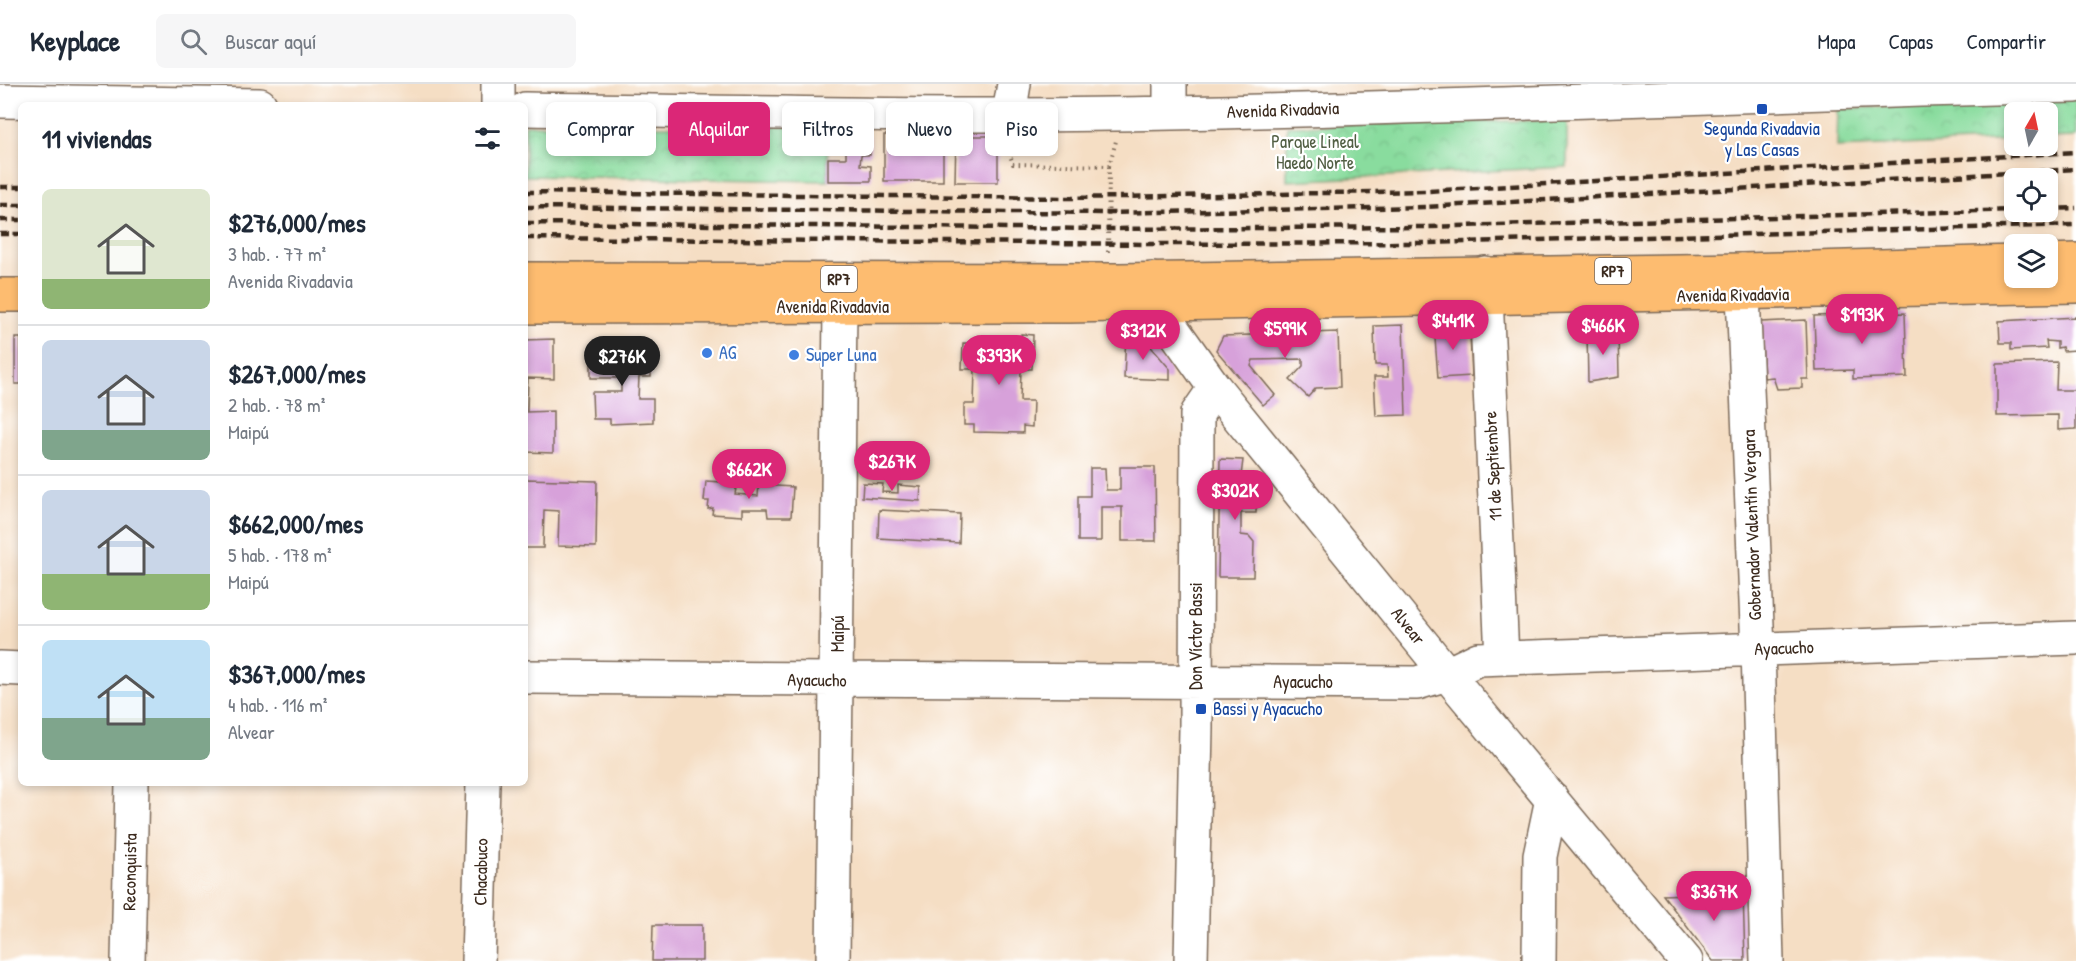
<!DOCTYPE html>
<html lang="es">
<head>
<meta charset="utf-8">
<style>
  :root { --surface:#fff; --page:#f6f6f7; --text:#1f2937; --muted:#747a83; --line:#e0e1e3; --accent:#db2777 }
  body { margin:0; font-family:"Patrick Hand",sans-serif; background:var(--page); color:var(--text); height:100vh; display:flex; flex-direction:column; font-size:22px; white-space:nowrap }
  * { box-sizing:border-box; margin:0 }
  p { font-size:20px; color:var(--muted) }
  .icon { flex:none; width:33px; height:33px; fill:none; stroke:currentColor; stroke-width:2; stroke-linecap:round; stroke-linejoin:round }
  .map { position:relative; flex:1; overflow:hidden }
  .panel { position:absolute; left:18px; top:18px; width:510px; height:684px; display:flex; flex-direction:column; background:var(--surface); border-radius:9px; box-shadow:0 3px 9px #0003 }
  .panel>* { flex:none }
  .hud { position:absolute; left:546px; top:18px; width:570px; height:54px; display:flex; gap:12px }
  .needle { width:39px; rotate:9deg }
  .tools { position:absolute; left:2004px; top:18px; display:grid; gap:12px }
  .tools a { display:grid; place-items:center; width:54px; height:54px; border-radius:9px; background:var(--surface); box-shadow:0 3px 9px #0003; font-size:30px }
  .price { position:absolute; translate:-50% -51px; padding:0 14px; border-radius:21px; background:var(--accent); color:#fff; font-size:20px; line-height:39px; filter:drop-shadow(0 2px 3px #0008) }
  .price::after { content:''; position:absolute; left:50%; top:36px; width:18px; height:14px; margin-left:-9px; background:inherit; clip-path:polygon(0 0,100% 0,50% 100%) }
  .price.selected { background:#222; color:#fff }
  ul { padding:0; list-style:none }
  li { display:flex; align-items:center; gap:18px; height:150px; padding:0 24px }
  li+li { border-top:2px solid var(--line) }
  li span { display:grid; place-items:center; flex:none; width:168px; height:120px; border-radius:9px; color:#555 }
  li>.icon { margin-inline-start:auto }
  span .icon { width:72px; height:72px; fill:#fffc; stroke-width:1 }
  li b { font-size:26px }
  h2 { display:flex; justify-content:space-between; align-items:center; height:72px; padding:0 24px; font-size:26px }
  .pill { padding:0 21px; border-radius:9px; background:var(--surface); box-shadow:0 3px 9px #0003; font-size:21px; line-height:54px }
  .pill.selected { background:var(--accent); color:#fff }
  header { display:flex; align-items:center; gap:36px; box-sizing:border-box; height:84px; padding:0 30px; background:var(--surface); border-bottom:2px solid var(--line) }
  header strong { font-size:28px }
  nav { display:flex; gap:33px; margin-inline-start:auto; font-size:21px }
  .search { width:420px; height:54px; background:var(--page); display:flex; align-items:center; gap:15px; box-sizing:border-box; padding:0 21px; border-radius:9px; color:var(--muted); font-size:22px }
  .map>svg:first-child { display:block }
  .park { fill:url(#park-crowns); stroke:#62835e; stroke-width:1.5 }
  .building { fill:#d7a1da }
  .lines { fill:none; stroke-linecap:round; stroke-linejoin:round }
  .minor-casing { stroke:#7c6958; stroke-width:36 }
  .major-casing { stroke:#7c6958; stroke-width:36 }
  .path { stroke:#7c6958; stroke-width:4; stroke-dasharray:1.5 4.5; stroke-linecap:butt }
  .minor { stroke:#fff; stroke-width:33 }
  .major { stroke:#fdbc70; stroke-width:33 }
  .rail { stroke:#3b2a1e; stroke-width:4.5; stroke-dasharray:9 4.5; stroke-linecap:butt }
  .transit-dot { fill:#1a4fb4; stroke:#fff; stroke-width:2 }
  .shop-dot { fill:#3f7fe0; stroke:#fff; stroke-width:2 }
  .labels { text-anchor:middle; stroke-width:4.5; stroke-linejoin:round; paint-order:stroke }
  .shield { fill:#fff; stroke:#766a62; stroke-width:1.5 }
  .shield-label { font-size:16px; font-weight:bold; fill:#3b2a1e }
  .street-label { font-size:18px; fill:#3b2a1e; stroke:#fff }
  .transit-label { font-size:18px; fill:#164399; stroke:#fff }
  .park-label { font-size:18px; fill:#525f44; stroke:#fff }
  .shop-label { font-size:18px; fill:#366cbe; stroke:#fff; text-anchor:start }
</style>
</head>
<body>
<header>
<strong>Keyplace</strong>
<div class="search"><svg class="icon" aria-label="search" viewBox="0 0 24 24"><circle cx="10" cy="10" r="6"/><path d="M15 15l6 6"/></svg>Buscar aquí</div>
<nav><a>Mapa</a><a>Capas</a><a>Compartir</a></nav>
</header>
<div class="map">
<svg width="2076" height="877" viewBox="0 0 2076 877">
  <defs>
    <pattern id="park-crowns" width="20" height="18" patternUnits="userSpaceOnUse" patternTransform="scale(1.5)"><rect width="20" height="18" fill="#89dc9e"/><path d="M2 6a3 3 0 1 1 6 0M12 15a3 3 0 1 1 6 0" fill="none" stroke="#77bd88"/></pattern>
  </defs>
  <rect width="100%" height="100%" fill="#fff"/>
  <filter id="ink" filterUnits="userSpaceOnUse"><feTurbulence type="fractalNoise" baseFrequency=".0167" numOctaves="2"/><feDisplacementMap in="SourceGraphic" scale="12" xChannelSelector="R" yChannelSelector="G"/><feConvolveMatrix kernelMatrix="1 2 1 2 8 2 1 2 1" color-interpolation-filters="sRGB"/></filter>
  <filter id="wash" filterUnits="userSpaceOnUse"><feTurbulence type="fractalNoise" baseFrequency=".008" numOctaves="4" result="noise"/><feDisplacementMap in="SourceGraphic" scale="24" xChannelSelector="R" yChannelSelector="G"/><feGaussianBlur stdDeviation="1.35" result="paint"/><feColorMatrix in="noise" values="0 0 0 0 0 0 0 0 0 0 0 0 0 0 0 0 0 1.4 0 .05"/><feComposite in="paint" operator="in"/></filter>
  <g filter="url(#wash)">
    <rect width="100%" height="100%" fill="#f5dec4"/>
    <path class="park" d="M 2076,14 L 2076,53 L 2048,54 L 2048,28 L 2014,28 L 2014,56 L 1837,64 L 1838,25 Z
      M 1567,36 L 1567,83 L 1287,97 L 1287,42 Z
      M 525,41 L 827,43 L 828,97 L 525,92 Z"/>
    <g id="blocks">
      <path class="building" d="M 884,51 L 943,51 L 943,97 L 884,97 Z
        M 846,52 L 870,52 L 870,71 L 861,71 L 860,81 L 871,82 L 871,97 L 828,97 L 828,74 L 846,74 Z
        M 956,52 L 998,52 L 998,98 L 955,98 Z
        M 1905,229 L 1907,293 L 1853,295 L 1853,286 L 1816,287 L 1814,232 Z
        M 2076,233 L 2076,266 L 2063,267 L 2062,263 L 2057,264 L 2057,258 L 2046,257 L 2047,264 L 2011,266 L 2011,259 L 2000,259 L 1999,237 Z
        M 1806,236 L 1808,295 L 1802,295 L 1802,304 L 1777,305 L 1773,293 L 1764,294 L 1761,238 Z
        M 1458,240 L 1470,251 L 1472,292 L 1438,294 L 1434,241 Z
        M 1403,241 L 1406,331 L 1376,332 L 1374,293 L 1388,293 L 1387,281 L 1375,281 L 1374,242 Z
        M 1618,247 L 1619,293 L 1588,298 L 1587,248 Z
        M 1338,248 L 1340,303 L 1316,304 L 1308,313 L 1290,296 L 1303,282 L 1303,275 L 1253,276 L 1251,282 L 1275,311 L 1263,321 L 1216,266 L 1223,252 Z
        M 1021,250 L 1033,251 L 1032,285 L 1021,285 L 1020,317 L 1033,317 L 1032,343 L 1023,342 L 1023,349 L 974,348 L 974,341 L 964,341 L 964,320 L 974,320 L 975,285 L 962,285 L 963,259 L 1020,260 Z
        M 1126,250 L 1141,251 L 1170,285 L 1170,296 L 1124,294 Z
        M 15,254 L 21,254 L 21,300 L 15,300 Z
        M 554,255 L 554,295 L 528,294 L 527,328 L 553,327 L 553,369 L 525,368 L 525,256 Z
        M 591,267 L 651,267 L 651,293 L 639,293 L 638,315 L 653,315 L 653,338 L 610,340 L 610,335 L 593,335 L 592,308 L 621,308 L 621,294 L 591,294 Z
        M 2057,278 L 2056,306 L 2076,306 L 2076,345 L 2058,346 L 2058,331 L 1997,332 L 1997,280 Z
        M 1220,375 L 1243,376 L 1241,392 L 1245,395 L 1257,395 L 1256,429 L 1241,429 L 1241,451 L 1249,452 L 1254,458 L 1253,493 L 1218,493 Z
        M 1120,383 L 1155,383 L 1156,457 L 1122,457 L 1122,423 L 1101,423 L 1101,457 L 1078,457 L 1078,412 L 1090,412 L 1090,384 L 1105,384 L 1106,406 L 1120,406 Z
        M 525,395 L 597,397 L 596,463 L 558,462 L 559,427 L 544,426 L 543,464 L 525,464 Z
        M 706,397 L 737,399 L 735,410 L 758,412 L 759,401 L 793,403 L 791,433 L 768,433 L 767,425 L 742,425 L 742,432 L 712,430 L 713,424 L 708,425 L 709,417 L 704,417 Z
        M 863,399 L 883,400 L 882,408 L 898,409 L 898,401 L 921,403 L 920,417 L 862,413 Z
        M 879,426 L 960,430 L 959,459 L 878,454 Z
        M 1743,808 L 1745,877 L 1713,877 L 1663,811 Z
        M 653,841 L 702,841 L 702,877 L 652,877 Z"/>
    </g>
  </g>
  <g filter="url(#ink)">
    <use href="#blocks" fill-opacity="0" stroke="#7c6958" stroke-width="1.5"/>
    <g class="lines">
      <g class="minor-casing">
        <path id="minor" d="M 0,17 L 260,21
          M 498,21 L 498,0
          M 525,25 C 741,28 957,34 1172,29 C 1473,23 1775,9 2076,2
          M 1170,29 L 1170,0
          M 1009,30 L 1014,0
          M 1742,186 L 1758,565 L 1767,877
          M 1485,189 L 1502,574
          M 1152,195 L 1155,220 L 1215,304 L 1447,590 L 1686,877
          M 0,584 L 21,585
          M 525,593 L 1417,599 L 1447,590 L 1478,575 L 2076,554
          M 128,877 L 132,699
          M 478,877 L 483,699
          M 833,877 L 840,223
          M 1191,877 L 1196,644 L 1197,330 L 1215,304
          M 1539,877 L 1540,772 L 1552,715"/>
      </g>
      <g class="major-casing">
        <path id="major" d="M 2048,177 L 2076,176
          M 525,195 L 1119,196 L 1742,186 L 2014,178
          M 0,211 L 21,211
          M 525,223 L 1070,222 L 2076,202"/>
      </g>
      <path class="path" d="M 1005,57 L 1013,80 L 1109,82 L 1116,57
        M 1108,168 L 1109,82"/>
      <use href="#minor" class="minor"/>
      <use href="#major" class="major"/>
      <path class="rail" d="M 0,103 L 21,103
        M 525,108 L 1071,114 L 1428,107 L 2076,68
        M 0,121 L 21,121
        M 525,123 L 1108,129 L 1427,123 L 2076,85
        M 2048,125 L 2076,124
        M 0,136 L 21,136
        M 525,139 L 1108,145 L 1426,143 L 2014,126
        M 0,150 L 21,150
        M 525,154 L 1150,160 L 1427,159 L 2076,141"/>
    </g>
  </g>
  <g class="transit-dot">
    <rect x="1756" y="19" width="12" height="12" rx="3"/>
    <rect x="1195" y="619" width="12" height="12" rx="3"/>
  </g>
  <g class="shop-dot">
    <circle cx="707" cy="269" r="6"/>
    <circle cx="794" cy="271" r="6"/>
  </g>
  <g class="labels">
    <g class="shield">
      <rect x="1595" y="174" width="36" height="26" rx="4.5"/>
      <rect x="821" y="182" width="36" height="26" rx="4.5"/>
    </g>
    <g class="shield-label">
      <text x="1613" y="193">RP7</text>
      <text x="839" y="201">RP7</text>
    </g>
    <g class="street-label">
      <text transform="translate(1283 26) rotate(-2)" y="6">Avenida Rivadavia</text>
      <text transform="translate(1733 211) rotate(-1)" y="6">Avenida Rivadavia</text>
      <text x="833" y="229">Avenida Rivadavia</text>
      <text transform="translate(1493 382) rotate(-93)" y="6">11 de Septiembre</text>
      <text transform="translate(1752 441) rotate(-92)" y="6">Gobernador Valentín Vergara</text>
      <text transform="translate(1408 542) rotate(51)" y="6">Alvear</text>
      <text transform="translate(838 550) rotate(-90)" y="6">Maipú</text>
      <text transform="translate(1196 552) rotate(-90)" y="6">Don Víctor Bassi</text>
      <text transform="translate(1784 564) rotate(-2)" y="6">Ayacucho</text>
      <text transform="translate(817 596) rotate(1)" y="6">Ayacucho</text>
      <text x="1303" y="604">Ayacucho</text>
      <text transform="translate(130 788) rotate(-89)" y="6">Reconquista</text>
      <text transform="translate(481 788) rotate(-89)" y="6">Chacabuco</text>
    </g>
    <g class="transit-label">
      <text x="1762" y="51">Segunda Rivadavia<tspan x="1762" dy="21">y Las Casas</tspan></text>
      <text x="1213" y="631" text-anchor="start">Bassi y Ayacucho</text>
    </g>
    <g class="park-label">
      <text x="1315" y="64">Parque Lineal<tspan x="1315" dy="21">Haedo Norte</tspan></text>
    </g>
    <g class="shop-label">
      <text x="719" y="275">AG</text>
      <text x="806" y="277">Super Luna</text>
    </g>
  </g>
</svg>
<div class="tools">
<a><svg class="needle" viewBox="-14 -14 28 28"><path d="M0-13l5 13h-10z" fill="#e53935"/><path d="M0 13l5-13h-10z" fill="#747a83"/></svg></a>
<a><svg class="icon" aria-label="locate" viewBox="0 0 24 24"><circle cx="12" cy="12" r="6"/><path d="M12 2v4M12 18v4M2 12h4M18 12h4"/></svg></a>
<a><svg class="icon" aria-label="layers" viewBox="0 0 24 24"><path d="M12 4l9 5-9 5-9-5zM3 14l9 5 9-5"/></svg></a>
</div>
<b class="price" style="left:1862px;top:261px">$193K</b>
<b class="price" style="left:1453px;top:267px">$441K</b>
<b class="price" style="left:1603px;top:272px">$466K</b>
<b class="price" style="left:1285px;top:275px">$599K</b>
<b class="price" style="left:1143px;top:277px">$312K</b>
<b class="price" style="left:999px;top:302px">$393K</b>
<b class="price selected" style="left:622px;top:303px">$276K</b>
<b class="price" style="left:892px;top:408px">$267K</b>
<b class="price" style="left:749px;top:416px">$662K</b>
<b class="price" style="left:1235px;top:437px">$302K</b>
<b class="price" style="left:1714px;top:838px">$367K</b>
<div class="hud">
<a class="pill">Comprar</a>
<a class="pill selected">Alquilar</a>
<a class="pill">Filtros</a>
<a class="pill">Nuevo</a>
<a class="pill">Piso</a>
</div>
<section class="panel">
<h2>11 viviendas<svg class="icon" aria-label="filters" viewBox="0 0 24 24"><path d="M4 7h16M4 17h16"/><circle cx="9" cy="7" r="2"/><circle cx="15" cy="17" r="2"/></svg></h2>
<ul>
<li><span style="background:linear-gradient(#dfe7d0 75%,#8fb573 0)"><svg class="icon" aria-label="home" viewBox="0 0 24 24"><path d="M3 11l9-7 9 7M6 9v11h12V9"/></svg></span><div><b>$276,000/mes</b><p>3 hab. · 77 m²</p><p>Avenida Rivadavia</p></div></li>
<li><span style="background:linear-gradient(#c9d6e8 75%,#7fa58c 0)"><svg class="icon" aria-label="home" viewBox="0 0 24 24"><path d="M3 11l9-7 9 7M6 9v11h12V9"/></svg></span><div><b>$267,000/mes</b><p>2 hab. · 78 m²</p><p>Maipú</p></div></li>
<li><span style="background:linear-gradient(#c9d6e8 70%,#8fb573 0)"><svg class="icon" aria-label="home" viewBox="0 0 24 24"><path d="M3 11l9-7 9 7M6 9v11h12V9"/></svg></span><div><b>$662,000/mes</b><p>5 hab. · 178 m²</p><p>Maipú</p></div></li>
<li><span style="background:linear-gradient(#bfe0f5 65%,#7fa58c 0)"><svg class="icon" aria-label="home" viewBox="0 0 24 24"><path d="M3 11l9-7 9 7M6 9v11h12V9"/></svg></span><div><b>$367,000/mes</b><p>4 hab. · 116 m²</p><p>Alvear</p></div></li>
</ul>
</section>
</div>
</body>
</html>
